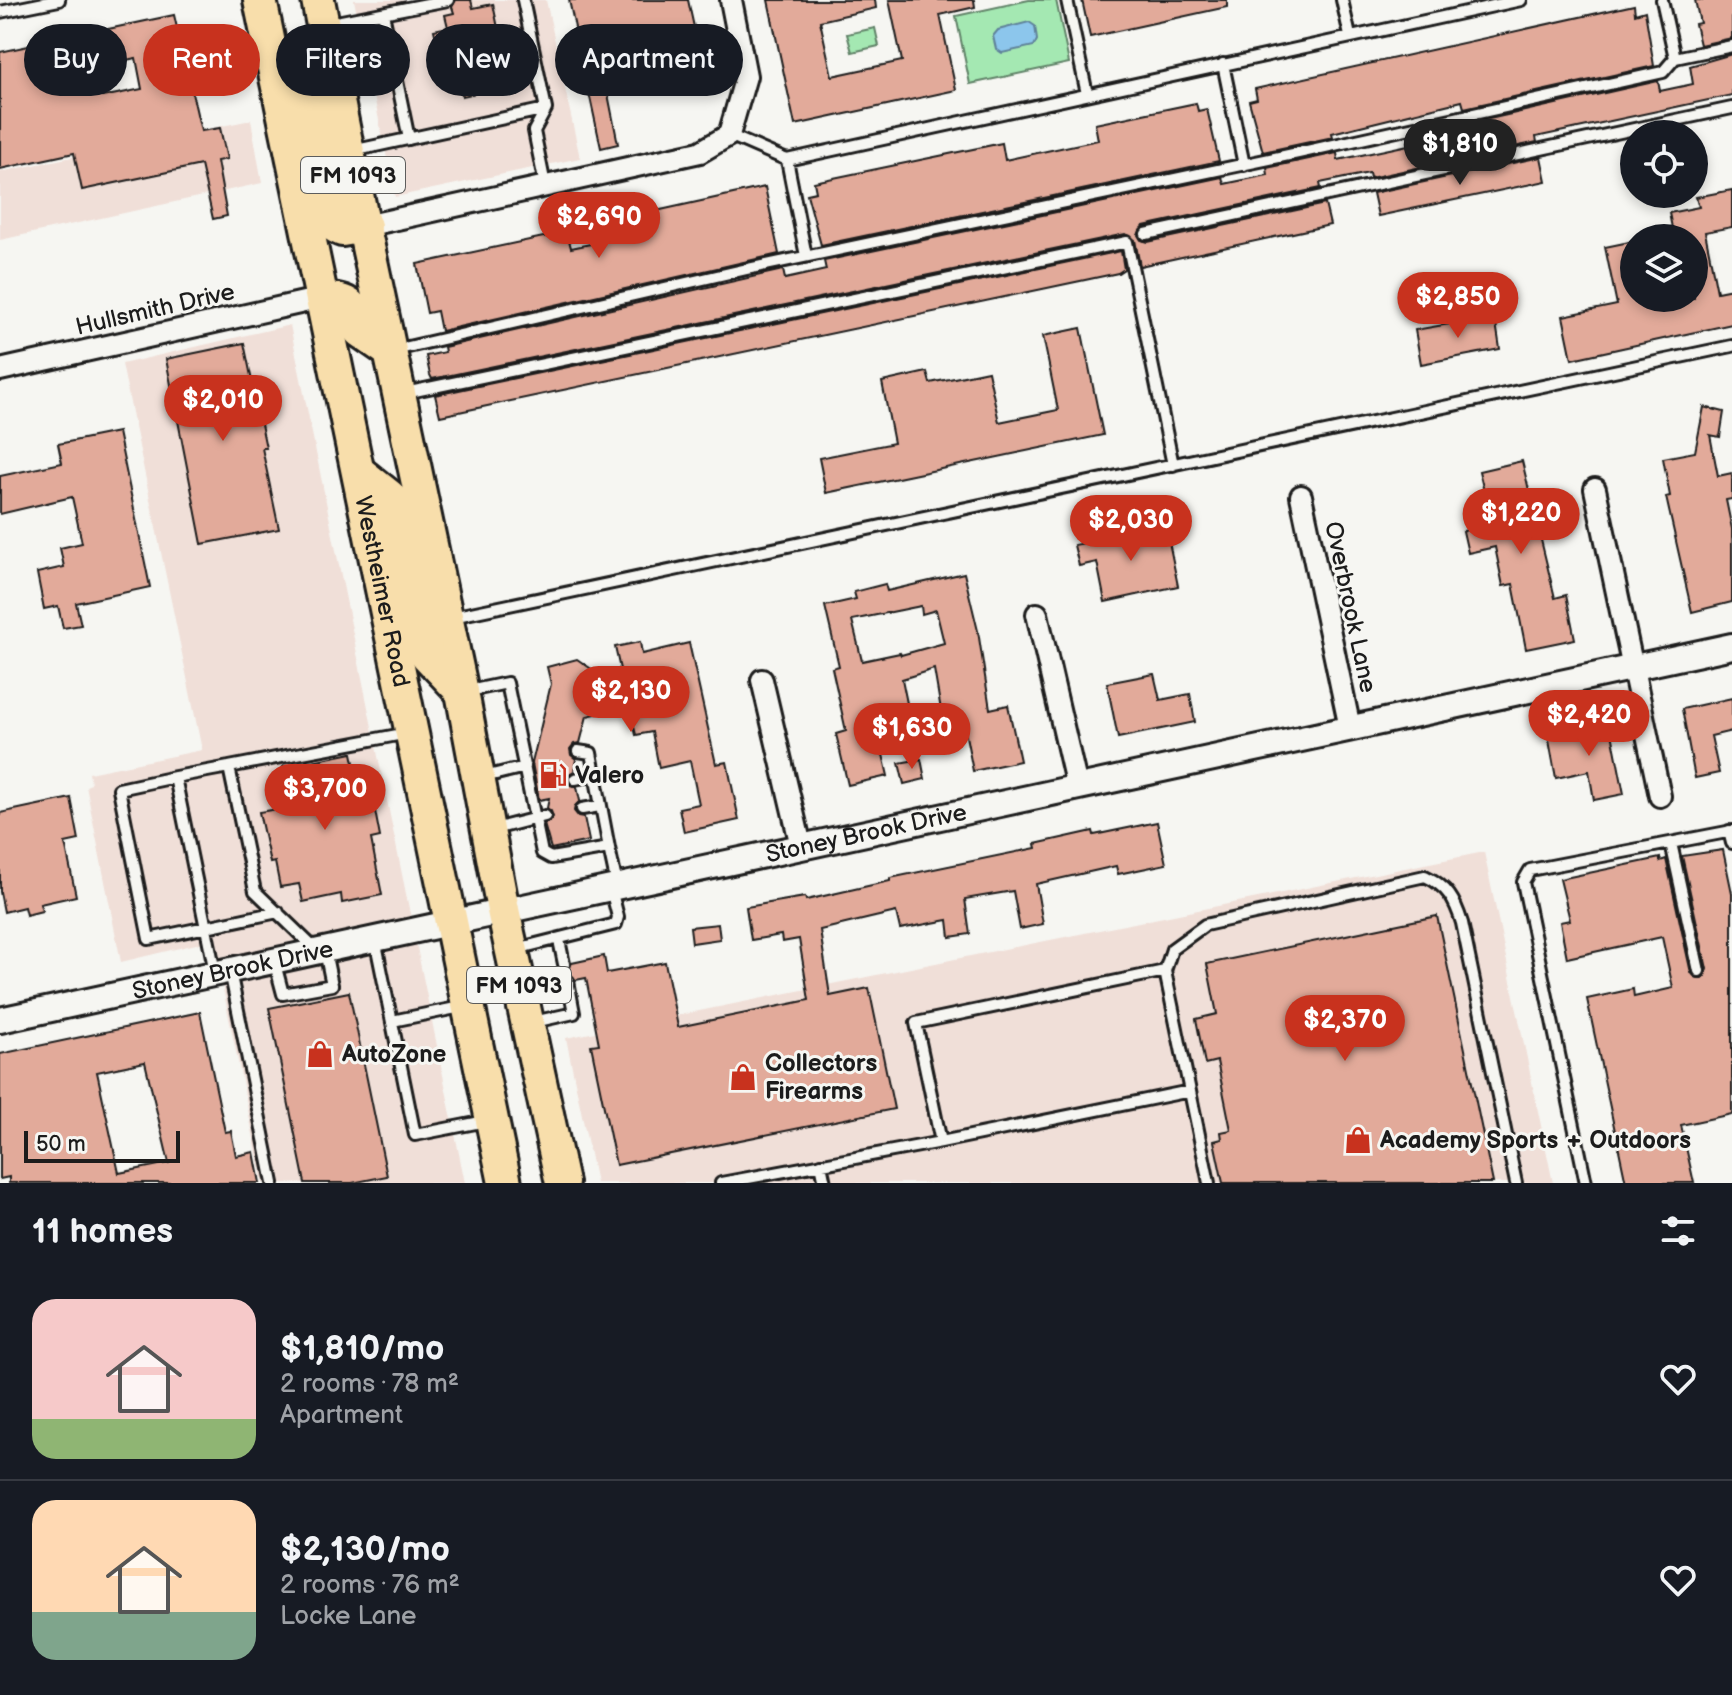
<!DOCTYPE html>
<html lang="en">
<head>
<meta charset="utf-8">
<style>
  :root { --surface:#171b24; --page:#20242c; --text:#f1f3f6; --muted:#9ea1a6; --line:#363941; --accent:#c8321e }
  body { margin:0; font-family:"Balsamiq Sans",sans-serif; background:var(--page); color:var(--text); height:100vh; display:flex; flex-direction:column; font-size:30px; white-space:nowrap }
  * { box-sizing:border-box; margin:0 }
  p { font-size:26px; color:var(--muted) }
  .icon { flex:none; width:44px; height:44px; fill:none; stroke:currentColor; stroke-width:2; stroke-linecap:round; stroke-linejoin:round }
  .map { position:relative; height:1183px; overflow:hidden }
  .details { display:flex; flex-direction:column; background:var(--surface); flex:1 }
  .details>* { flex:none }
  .banner { position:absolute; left:24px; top:24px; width:800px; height:72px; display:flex; gap:16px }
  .tools { position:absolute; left:1620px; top:120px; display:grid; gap:16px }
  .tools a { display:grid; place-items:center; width:88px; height:88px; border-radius:50%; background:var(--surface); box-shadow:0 4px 12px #0003; font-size:40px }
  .scale { position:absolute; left:24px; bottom:20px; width:156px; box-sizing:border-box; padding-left:8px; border:4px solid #1c1c1c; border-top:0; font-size:22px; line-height:28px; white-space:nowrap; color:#1c1c1c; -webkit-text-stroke:6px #f6f6f2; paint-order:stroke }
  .price { position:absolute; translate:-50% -68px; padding:0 18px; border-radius:28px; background:var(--accent); color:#fff; font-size:26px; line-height:52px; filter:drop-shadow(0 2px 4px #0008) }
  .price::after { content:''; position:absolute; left:50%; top:48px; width:24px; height:18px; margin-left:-12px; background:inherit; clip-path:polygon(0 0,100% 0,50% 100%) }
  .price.active { background:#222; color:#fff }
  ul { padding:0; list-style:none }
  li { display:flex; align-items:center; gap:24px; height:200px; padding:0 32px }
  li+li { border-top:2px solid var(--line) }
  li span { display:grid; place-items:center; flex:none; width:224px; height:160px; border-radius:24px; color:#555 }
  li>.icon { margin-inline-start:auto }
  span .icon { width:96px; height:96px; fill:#fffc; stroke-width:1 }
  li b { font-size:34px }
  h2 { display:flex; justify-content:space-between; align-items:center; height:96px; padding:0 32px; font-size:34px }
  .chip { padding:0 28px; border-radius:36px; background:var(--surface); box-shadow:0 4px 12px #0003; font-size:28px; line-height:72px }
  .chip.active { background:var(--accent); color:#fff }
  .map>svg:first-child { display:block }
  .built { fill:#f0dfd8 }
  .green { fill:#a4e8b2; stroke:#608267; stroke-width:2 }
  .water { fill:#8cc6ec; stroke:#5f8299; stroke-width:2 }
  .building { fill:#e2aa9a; stroke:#1c1c1c; stroke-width:2; fill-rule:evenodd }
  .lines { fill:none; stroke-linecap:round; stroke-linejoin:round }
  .service-casing { stroke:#1c1c1c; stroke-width:16 }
  .minor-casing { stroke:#1c1c1c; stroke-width:26 }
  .tertiary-casing { stroke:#1c1c1c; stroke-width:30 }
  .primary-casing { stroke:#1c1c1c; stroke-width:38 }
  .service { stroke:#f6f6f2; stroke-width:10 }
  .minor { stroke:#f6f6f2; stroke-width:20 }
  .tertiary { stroke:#f6f6f2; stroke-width:24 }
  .primary { stroke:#f8deab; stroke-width:32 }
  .labels { text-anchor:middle; stroke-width:6; stroke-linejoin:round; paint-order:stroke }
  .shield { fill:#f6f6f2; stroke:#5d5d5c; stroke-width:2 }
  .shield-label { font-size:22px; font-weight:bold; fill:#1c1c1c }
  .street-label { font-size:24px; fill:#1c1c1c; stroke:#f6f6f2 }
  .poi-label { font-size:24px; font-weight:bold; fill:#1c1c1c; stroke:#f6f6f2; text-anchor:start }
</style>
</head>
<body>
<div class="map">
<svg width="1732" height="1183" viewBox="0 0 1732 1183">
  <rect width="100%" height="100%" fill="#f6f6f2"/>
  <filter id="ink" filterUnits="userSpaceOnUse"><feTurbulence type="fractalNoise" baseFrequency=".0125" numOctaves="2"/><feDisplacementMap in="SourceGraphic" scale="16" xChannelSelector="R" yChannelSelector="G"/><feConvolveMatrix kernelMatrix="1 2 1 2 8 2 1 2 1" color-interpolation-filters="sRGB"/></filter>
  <g filter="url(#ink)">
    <path class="built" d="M 354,0 L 546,0 L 580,158 L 395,197 Z
      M 251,120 L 262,183 L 0,240 L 0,172 Z
      M 290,325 L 465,1183 L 263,1183 L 213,940 L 121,962 L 86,786 L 91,784 L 89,773 L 202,750 L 122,364 Z
      M 1484,852 L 1553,1183 L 596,1183 L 566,1038 Z"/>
    <path class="green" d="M 1029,0 L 1056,0 L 1069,63 L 970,84 L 956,16 Z
      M 875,28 L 879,46 L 852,52 L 847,34 Z"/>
    <path class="water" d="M 1029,22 L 1035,26 L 1037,40 L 1034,46 L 1002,53 L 996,49 L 993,36 L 998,30 Z"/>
    <path class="building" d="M 456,0 L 471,0 L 473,8 L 493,4 L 510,86 L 462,96 L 460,83 L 445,86 L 442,73 L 438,74 L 432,48 L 438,46 L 434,30 L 448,27 L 445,15 L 454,13 L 452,7 Z
      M 569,0 L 688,0 L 703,68 L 671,75 L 668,62 L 637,69 L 640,82 L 607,89 L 618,144 L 601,148 Z
      M 768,0 L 875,0 L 876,8 L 820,21 L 832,76 L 902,61 L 889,0 L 974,0 L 975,7 L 940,15 L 956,90 L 795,125 Z
      M 1082,0 L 1227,0 L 1227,7 L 1090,37 Z
      M 1695,0 L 1732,0 L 1732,38 L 1700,45 L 1695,24 L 1700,23 Z
      M 1634,5 L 1635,14 L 1645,11 L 1654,66 L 1464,108 L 1462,101 L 1332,133 L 1333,137 L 1263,152 L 1249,101 L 1257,99 L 1255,89 Z
      M 174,15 L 201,131 L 220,128 L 227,159 L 217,161 L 227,216 L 213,219 L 201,165 L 82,190 L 74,153 L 0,169 L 0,52 ZM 136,58 L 142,89 L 102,97 L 92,67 Z
      M 1732,54 L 1732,95 L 1536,137 L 1537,142 L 1370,178 L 1369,173 L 1320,183 L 1321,188 L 1144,226 L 1138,235 L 1141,240 L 1148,242 L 1325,204 L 1330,225 L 1140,266 L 1135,240 L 1125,234 L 432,379 L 430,375 L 426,356 L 445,352 L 444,347 L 783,270 L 785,279 L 826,270 L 824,261 L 1222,177 L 1224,184 L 1268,175 L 1267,168 L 1337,153 L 1338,160 L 1469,132 L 1467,124 L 1658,81 L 1660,91 L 1693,84 L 1690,66 Z
      M 1196,103 L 1198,111 L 1207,109 L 1219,161 L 821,245 L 807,194 L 816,192 L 814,182 L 1002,143 L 1005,160 L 1098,140 L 1095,124 Z
      M 1541,157 L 1546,181 L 1378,216 L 1373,193 Z
      M 765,187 L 779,254 L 441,331 L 437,311 L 427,313 L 417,264 L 567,232 L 571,248 L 619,238 L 615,220 Z
      M 1732,190 L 1732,227 L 1705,232 L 1717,292 L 1732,289 L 1732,324 L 1572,359 L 1563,316 L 1617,305 L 1605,247 L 1634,241 L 1634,298 L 1694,298 L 1694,238 L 1674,238 L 1669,213 L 1699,207 L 1696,197 Z
      M 1121,251 L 1124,269 L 1118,273 L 440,416 L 435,395 Z
      M 1495,316 L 1500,349 L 1421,364 L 1415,330 Z
      M 1081,328 L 1103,435 L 826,493 L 819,458 L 894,443 L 882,382 L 927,372 L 930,383 L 988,371 L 999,422 L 1058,410 L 1043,336 Z
      M 244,343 L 266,448 L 262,448 L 279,529 L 202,544 L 166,359 Z
      M 1704,407 L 1724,412 L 1720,437 L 1710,435 L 1718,476 L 1732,473 L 1732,499 L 1726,500 L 1732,529 L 1732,602 L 1692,612 L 1666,497 L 1670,496 L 1663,458 L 1695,452 Z
      M 118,432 L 150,587 L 76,603 L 81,625 L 63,628 L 58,606 L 44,609 L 37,573 L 64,567 L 60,548 L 82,543 L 72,497 L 0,514 L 0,476 L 62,463 L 58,444 Z
      M 1522,461 L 1555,598 L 1566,595 L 1575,639 L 1526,649 L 1513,584 L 1503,586 L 1495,547 L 1468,553 L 1463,531 L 1492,524 L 1479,471 Z
      M 1166,527 L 1178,586 L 1105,602 L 1097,562 L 1079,566 L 1074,545 Z
      M 964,573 L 978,631 L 990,709 L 1008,705 L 1020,761 L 973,771 L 965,731 L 928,740 L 922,714 L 941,710 L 934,669 L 902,679 L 909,713 L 875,720 L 888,776 L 848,785 L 836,734 L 846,731 L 832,668 L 839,666 L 825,606 L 856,599 L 854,592 L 885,584 L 887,591 ZM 921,606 L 922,614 L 936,610 L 944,643 L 901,655 L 900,653 L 862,661 L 852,620 Z
      M 640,642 L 642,654 L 689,643 L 716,764 L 727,762 L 739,820 L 684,832 L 679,808 L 699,804 L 690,761 L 659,768 L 652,732 L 636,735 L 629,706 L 587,716 L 580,743 L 574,744 L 570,749 L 571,755 L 576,759 L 574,771 L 569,774 L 567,780 L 570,785 L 577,787 L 580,801 L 575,806 L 574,811 L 578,816 L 584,817 L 589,841 L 551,849 L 544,824 L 553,817 L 551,811 L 547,808 L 549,798 L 539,800 L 532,763 L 551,684 L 547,667 L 577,659 L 625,692 L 615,647 Z
      M 1154,674 L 1160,700 L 1190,694 L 1195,722 L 1118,738 L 1107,683 Z
      M 1732,698 L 1732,731 L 1711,736 L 1719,773 L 1695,778 L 1682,709 Z
      M 1610,723 L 1624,794 L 1594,800 L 1589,771 L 1556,778 L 1548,735 Z
      M 352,753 L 360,792 L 371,790 L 380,837 L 371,839 L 382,895 L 342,903 L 341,894 L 303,902 L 299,884 L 280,887 L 275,862 L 270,863 L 259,812 L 290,807 L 283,767 Z
      M 921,759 L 925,779 L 904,784 L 899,763 Z
      M 71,798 L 79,840 L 65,843 L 76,896 L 40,904 L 42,911 L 26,915 L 24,907 L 4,912 L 0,892 L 0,813 Z
      M 1157,822 L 1166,864 L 1118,874 L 1116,866 L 1036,884 L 1043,924 L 1020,929 L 1013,891 L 965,899 L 970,934 L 950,937 L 948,920 L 900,929 L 896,912 L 820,930 L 830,996 L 869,988 L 894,1109 L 616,1165 L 591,1045 L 599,1044 L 586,978 L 576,980 L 567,973 L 562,976 L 560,981 L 558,969 L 566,972 L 572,963 L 604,956 L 607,973 L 665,962 L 678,1027 L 809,1000 L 799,939 L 782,942 L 781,935 L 751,940 L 746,907 L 805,897 L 806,900 L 890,881 L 890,878 L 1036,848 L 1035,844 L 1093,831 L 1094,835 Z
      M 1723,850 L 1732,893 L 1732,1114 L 1681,1125 L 1694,1183 L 1626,1183 L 1587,999 L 1633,989 L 1634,997 L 1673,988 L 1662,937 L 1567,958 L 1560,922 L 1570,920 L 1560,879 L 1660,858 L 1660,861 L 1666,859 L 1691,973 L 1700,979 L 1705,976 L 1707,969 L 1682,856 Z
      M 1437,916 L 1493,1183 L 1223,1183 L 1214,1141 L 1222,1139 L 1221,1132 L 1231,1130 L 1217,1061 L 1205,1064 L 1196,1019 L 1217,1014 L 1207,964 Z
      M 718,924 L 720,939 L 692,943 L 690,927 Z
      M 349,992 L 387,1176 L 352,1183 L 305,1183 L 269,1008 Z
      M 200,1012 L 225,1132 L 231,1131 L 236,1156 L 254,1152 L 260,1183 L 9,1183 L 9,1177 L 0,1179 L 0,1054 ZM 145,1062 L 169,1163 L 119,1173 L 97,1072 Z"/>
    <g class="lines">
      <g class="service-casing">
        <path id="service" d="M 523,0 L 546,109 L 534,131 L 545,185
          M 1067,0 L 1087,94
          M 1342,0 L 1350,36
          M 0,12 L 59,0
          M 383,13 L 409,139
          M 326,24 L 448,0
          M 1675,58 L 1732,46
          M 1223,64 L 1244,165
          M 729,135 L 787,160 L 1521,0
          M 352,151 L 546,109
          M 787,160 L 806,256
          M 1146,234 L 1732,108
          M 395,350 L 747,269 L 1298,153 L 1663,72 L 1675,58 L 1662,0
          M 405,393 L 1127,242 L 1173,465
          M 452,617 L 1732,346
          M 464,692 L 507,683 L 542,853 L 551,858 L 609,848 L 617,885
          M 578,751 L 591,753 L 609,848
          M 229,767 L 408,733
          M 175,777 L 119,789 L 149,939 L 278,912
          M 484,777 L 525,767
          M 575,779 L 595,775
          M 582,809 L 600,806
          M 494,829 L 545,816
          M 1729,831 L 1732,843
          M 1671,843 L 1699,971
          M 375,939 L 415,1135 L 486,1121
          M 559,940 L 564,964
          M 516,949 L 616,924 L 618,917 L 611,889
          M 274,960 L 283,994 L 332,985 L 325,951
          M 230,971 L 273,1183
          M 215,972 L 175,777 L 229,767 L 255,891 L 315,949
          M 392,1021 L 466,1006
          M 529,1023 L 574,1013 L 568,981
          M 941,1142 L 916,1023 L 1165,971
          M 821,1164 L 825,1183
          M 721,1183 L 941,1142 L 1190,1091
          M 1209,1183 L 1165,971 L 1172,949 L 1205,925 L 1425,876 C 1447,886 1455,900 1462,923 L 1516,1183
          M 1586,1183 L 1523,882 L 1530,870 L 1732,831"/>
      </g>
      <g class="minor-casing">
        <path id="minor" d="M 365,226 L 700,152 L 729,135 L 746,76 L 731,0
          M 0,370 L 322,298
          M 1595,489 L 1660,796
          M 1301,496 L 1350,728
          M 1037,614 L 1077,787
          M 762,680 L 801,846"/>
      </g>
      <g class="tertiary-casing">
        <g id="tertiary">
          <path id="s1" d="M 0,1020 L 1732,646"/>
        </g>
      </g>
      <g class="primary-casing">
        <g id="primary">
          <path id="s2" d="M 260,0 L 505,1183"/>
          <path d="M 318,0 L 348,152 L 462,692 L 503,910 L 562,1183"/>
          <path d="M 276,55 L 308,99 L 336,227 L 342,230 L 365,226"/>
          <path d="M 322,298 C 351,301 353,303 360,331 L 389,351"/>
          <path d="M 359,472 L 389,496 L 410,583 L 415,593 L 446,618"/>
          <path d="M 387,608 L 414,623 L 424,639 L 427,655 L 462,692"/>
        </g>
      </g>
      <use href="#service" class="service"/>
      <use href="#minor" class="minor"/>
      <use href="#tertiary" class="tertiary"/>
      <use href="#primary" class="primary"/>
    </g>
  </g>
  <defs>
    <g id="fuel-bare" transform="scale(2.16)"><path d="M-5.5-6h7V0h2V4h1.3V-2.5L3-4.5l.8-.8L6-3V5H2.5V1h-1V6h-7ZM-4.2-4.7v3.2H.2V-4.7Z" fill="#c8321e" stroke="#f6f6f2" stroke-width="2.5" paint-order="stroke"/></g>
    <g id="shop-bare" transform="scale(2.16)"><path d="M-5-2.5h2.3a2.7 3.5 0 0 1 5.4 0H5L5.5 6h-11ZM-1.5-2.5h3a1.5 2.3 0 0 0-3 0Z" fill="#c8321e" stroke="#f6f6f2" stroke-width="2.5" paint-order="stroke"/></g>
  </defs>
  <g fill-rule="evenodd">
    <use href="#fuel-bare" x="553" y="775"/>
    <use href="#shop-bare" x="320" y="1054"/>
    <use href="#shop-bare" x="743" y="1077"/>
    <use href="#shop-bare" x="1358" y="1140"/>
  </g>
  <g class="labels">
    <g class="shield">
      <rect x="301" y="157" width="104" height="36" rx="6"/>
      <rect x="467" y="967" width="104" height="36" rx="6"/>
    </g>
    <g class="shield-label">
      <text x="353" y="183">FM 1093</text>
      <text x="519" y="993">FM 1093</text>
    </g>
    <g class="street-label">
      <text transform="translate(155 309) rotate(-13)" y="8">Hullsmith Drive</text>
      <text dy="8" stroke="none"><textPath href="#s2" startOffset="604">Westheimer Road</textPath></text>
      <text transform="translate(1351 607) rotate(78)" y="8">Overbrook Lane</text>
      <text dy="8" stroke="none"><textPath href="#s1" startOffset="886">Stoney Brook Drive</textPath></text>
      <text dy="8" stroke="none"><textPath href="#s1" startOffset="238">Stoney Brook Drive</textPath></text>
    </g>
    <g class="poi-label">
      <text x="575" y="783">Valero</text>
      <text x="342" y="1062">AutoZone</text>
      <text x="765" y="1071">Collectors<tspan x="765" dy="28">Firearms</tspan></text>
      <text x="1380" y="1148">Academy Sports + Outdoors</text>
    </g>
  </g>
</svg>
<div class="tools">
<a><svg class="icon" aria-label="locate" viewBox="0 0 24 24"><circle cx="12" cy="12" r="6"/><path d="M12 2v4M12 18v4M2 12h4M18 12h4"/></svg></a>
<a><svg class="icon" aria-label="layers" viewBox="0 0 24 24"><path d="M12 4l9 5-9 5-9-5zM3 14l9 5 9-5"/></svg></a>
</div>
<div class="scale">50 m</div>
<b class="price active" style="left:1460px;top:187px">$1,810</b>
<b class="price" style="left:599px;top:260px">$2,690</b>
<b class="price" style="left:1458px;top:340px">$2,850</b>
<b class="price" style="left:223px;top:443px">$2,010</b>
<b class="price" style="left:1521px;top:556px">$1,220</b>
<b class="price" style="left:1131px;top:563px">$2,030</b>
<b class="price" style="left:631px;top:734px">$2,130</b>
<b class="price" style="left:1589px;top:758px">$2,420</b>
<b class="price" style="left:912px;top:771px">$1,630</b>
<b class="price" style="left:325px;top:832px">$3,700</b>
<b class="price" style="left:1345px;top:1063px">$2,370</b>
<div class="banner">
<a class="chip">Buy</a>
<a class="chip active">Rent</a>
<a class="chip">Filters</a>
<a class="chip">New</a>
<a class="chip">Apartment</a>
</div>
</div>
<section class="details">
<h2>11 homes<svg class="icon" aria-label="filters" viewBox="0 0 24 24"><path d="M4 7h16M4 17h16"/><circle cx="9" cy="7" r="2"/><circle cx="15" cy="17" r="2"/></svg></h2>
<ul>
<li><span style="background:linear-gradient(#f6c9c9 75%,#8fb573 0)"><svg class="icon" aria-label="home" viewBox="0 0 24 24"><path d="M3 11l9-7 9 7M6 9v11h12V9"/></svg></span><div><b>$1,810/mo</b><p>2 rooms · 78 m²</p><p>Apartment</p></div><svg class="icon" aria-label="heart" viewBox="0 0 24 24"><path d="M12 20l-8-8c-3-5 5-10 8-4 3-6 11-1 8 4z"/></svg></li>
<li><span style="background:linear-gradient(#ffd9b3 70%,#7fa58c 0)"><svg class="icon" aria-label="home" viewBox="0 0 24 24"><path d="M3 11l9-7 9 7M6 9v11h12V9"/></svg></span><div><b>$2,130/mo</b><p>2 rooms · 76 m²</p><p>Locke Lane</p></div><svg class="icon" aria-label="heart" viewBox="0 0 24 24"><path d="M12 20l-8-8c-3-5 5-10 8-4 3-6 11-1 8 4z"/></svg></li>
</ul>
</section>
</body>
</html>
